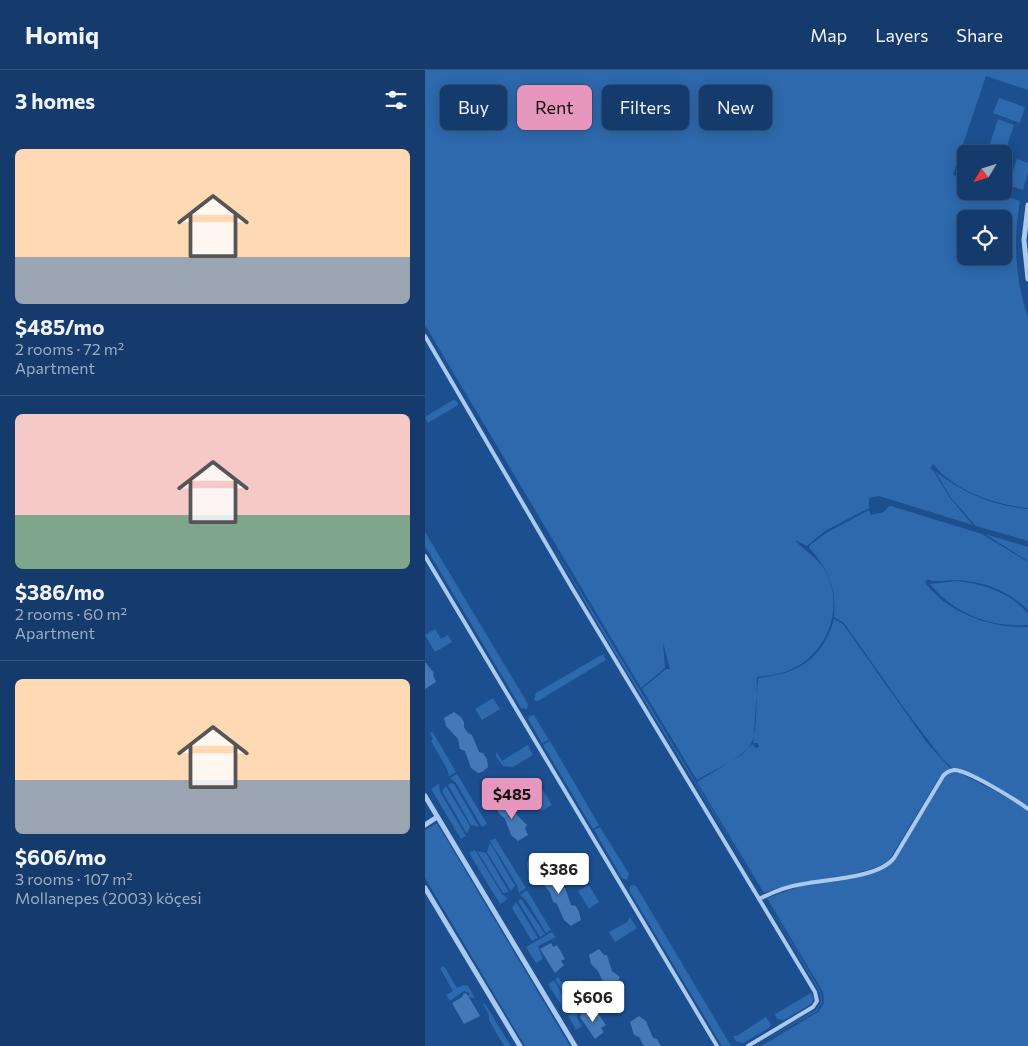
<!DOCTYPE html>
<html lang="en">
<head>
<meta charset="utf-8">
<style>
  :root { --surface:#143b6b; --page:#1d4271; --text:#f1f3f6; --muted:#9dadc1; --line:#33557e; --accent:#e797bd }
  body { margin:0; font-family:Commissioner,sans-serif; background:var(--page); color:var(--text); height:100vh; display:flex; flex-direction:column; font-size:19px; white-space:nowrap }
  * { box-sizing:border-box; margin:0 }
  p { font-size:16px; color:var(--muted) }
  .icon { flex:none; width:28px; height:28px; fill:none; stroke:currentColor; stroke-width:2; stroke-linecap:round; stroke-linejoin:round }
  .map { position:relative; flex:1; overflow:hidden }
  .side { display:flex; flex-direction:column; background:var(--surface); width:425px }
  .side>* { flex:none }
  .banner { position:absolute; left:15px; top:15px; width:475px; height:45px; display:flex; gap:10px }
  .needle { width:32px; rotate:232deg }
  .tools { position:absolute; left:532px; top:75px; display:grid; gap:10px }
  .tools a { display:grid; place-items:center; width:55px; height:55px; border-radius:8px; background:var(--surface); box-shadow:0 2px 12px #0003,0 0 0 1px var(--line); font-size:25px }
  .price { position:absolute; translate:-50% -42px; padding:0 11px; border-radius:5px; background:#fff; color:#222; font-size:16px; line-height:32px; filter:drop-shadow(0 1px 2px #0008) }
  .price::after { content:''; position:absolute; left:50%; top:30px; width:15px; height:11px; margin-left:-8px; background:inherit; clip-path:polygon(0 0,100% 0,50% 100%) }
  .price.selected { background:var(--accent); color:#111 }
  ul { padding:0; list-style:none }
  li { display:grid; align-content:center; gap:10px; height:265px; padding:0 15px }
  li+li { border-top:1px solid var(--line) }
  li span { display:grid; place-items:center; height:155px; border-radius:8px; color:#555 }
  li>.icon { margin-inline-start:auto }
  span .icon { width:90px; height:90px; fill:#fffc; stroke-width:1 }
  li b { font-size:21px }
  h2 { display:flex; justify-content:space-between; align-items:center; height:60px; padding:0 15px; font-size:21px }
  .tag { padding:0 18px; border-radius:8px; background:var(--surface); box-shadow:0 2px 12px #0003,0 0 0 1px var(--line); font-size:18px; line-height:45px }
  .tag.selected { background:var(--accent); color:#111 }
  header { display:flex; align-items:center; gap:30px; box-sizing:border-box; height:70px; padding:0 25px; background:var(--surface); border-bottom:1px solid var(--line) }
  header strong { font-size:24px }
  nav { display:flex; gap:28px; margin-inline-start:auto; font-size:18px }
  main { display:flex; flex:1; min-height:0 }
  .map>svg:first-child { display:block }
  .green { fill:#2e69ad; fill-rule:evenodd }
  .building { fill:#4478b7 }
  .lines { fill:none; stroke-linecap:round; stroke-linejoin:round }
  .minor { stroke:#a9c9ee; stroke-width:4 }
  .tertiary { stroke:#a9c9ee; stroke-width:5 }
</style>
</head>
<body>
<header>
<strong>Homiq</strong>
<nav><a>Map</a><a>Layers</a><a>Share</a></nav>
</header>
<main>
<section class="side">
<h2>3 homes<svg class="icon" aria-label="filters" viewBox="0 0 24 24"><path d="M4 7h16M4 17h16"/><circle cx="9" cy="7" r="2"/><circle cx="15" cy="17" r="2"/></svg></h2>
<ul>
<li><span style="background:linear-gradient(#ffd9b3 70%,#9aa5b1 0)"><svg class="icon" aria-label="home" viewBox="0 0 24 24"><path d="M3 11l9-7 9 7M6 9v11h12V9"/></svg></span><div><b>$485/mo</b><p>2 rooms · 72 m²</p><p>Apartment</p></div></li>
<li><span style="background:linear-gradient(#f6c9c9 65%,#7fa58c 0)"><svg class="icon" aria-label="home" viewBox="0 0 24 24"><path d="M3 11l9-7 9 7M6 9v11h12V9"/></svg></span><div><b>$386/mo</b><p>2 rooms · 60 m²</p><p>Apartment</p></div></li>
<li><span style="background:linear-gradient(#ffd9b3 65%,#9aa5b1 0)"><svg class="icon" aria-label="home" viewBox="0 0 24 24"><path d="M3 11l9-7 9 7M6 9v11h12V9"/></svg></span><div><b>$606/mo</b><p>3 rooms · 107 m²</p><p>Mollanepes (2003) köçesi</p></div></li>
</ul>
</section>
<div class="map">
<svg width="603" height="976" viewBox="0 0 603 976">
  <rect width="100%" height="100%" fill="#1b4f8f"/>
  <path class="green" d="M 0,0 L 603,0 L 603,20 L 561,6 L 530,98 L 528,105 L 541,109 L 541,112 L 527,108 L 541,113 L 541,121 L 566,121 L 595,131 C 588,170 590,209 603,247 L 603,438 C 574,435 545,426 521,407 C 515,403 512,398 508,394 L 505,399 L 508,400 L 525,428 L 548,455 L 454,426 L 444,428 L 444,438 L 400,461 L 382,476 L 370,470 C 380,482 394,487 403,506 C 418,540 402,582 369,598 C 357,604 345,606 332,607 C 331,623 334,664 324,677 C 315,689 285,702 272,710 L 217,619 L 241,599 L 245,599 L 238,572 L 240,598 L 216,618 L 0,255 ZM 541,149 L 579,149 L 579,186 L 541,186 Z
    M 574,28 L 600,37 L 595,53 L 568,43 Z
    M 573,49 L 589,55 L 580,82 L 564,77 Z
    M 592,89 L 603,93 L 603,102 L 598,120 L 583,115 Z
    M 28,330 L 32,331 L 33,335 L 3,353 L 0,347 Z
    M 510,401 C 538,423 568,436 603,439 L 603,471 L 551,456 L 526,428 Z
    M 466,436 L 557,464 L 603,492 L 603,540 C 582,520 558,511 529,510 C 521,510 509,513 503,509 L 500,512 C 522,543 565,558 603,557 L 603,738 L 583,724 L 528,699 L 516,687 L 481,641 L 419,553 L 409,547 C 412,519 403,498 384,478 L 384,476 L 401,463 L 444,440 L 446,445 L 459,442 L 463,437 Z
    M 119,461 L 338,824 L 187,578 Z
    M 0,462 L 103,634 L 102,639 L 96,638 L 0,476 Z
    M 560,464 L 603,477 L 603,491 Z
    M 531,511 C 560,514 583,522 603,543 L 603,555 C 566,558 528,543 505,514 Z
    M 409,549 L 418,554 L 503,674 L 526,699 L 515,706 L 463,792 C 425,811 379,807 339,823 L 272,712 L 318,684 L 327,674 L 331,678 L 334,677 L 333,673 L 328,673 L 333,608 C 373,604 398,589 409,549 Z
    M 10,559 L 16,569 L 23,565 L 27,572 L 10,582 L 0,565 Z
    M 178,584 L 181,590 L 113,631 L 109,630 L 111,623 Z
    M 68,628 L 75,639 L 57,650 L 50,639 Z
    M 109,645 L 124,670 L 117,673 L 103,649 L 104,646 Z
    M 7,661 L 31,702 L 24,706 L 22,699 L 6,671 L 8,669 L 5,664 Z
    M 125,671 L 174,755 L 168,759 L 118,675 Z
    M 103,675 L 108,685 L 88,697 L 78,696 L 71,686 L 71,682 L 77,691 Z
    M 525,702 L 535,703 L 588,730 L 603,741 L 603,976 L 336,976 L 393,942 L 399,933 L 398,922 L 342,828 L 379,815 L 452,802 L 462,797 L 470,789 L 518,708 Z
    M 32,704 L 62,754 L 57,757 L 31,713 L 25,708 Z
    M 102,711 L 109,722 L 116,717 L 127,735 L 116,741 L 106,724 L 102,726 L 95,716 Z
    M 26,713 L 29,714 L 54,757 L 46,755 L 23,715 Z
    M 14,714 L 15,722 L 41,766 L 36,769 L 6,719 Z
    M 21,716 L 45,756 L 42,764 L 17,721 Z
    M 12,753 L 145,976 L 100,976 L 0,808 L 0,760 Z
    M 175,757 L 204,804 L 202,810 L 197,808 L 169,760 Z
    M 70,768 L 101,818 L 94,823 L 92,815 L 65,771 Z
    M 65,773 L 90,816 L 86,821 L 62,782 Z
    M 50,780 L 77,824 L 83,829 L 75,834 L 44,783 Z
    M 52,781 L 61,783 L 84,822 L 78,823 Z
    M 114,783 L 121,785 L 126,793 L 118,794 L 109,800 L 112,806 L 107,809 C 100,797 99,788 114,783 Z
    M 164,815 L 174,832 L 164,839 L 153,821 Z
    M 206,815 L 211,816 L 306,976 L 297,976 L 204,820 Z
    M 102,820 L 126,860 L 121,863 L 101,830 L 95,825 Z
    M 340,828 L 396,922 L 397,932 L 392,941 L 330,976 L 391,940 L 396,932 L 395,923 Z
    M 96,829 L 120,864 L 115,867 L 93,831 Z
    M 91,832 L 113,868 L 107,871 L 87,838 Z
    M 205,847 L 212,858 L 190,872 L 184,862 L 202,852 Z
    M 127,862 L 131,867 L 113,876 L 118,889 L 111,893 L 101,877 Z
    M 19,896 L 32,918 L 39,915 L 43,916 L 50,928 L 44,927 L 44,923 L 39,921 L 25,931 L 21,925 L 28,921 L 15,898 Z
    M 133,907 L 140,918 L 155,910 L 160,918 L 145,927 L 151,940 L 167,931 L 169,934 L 153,942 L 152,948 L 157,956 L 151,960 L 143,945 L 149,941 L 130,909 Z
    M 129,910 L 147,941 L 142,944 L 123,914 Z
    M 386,923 L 389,929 L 386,934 L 359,950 L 352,949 L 350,944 Z
    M 58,934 L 60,934 L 86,976 L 79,976 L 64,950 L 64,945 Z
    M 341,947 L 346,954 L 344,958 L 318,973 L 311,971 L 308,966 L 312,966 Z"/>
  <path class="building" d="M 0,592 L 9,603 L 8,605 L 11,612 L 0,619 Z
    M 29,642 L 36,647 L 39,652 L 39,657 L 43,663 L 47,665 L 54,682 L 58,683 L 62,689 L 63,697 L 57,702 L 53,703 L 46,698 L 40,681 L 35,679 L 33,669 L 21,656 L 19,648 Z
    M 81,728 L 86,733 L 88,733 L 90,743 L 102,755 L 100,758 L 103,765 L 93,771 L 86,765 L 80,749 L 73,742 L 71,734 Z
    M 122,795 L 128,799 L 132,805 L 131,810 L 135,816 L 140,818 L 146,835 L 151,836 L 154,842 L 156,850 L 149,854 L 146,856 L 139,850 L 132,834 L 128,832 L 125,822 L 114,809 L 112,801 Z
    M 126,873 L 128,877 L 132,875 L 140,889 L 136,891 L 139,895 L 130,903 L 115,879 Z
    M 174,879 L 179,885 L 182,885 L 187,901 L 195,907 L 194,909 L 196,916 L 186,922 L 180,916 L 173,901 L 166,894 L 164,885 Z
    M 39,923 L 42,924 L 55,946 L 39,954 L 27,933 L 37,927 Z
    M 165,940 L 168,944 L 172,942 L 181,955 L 176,958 L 179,962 L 170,969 L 155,947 L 156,943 Z
    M 214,946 L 221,951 L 228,968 L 232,969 L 236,976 L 219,976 L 214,967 L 209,965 L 205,952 Z"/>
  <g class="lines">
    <path class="minor" d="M 0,266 L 147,518 L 390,922 L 392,931 L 388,937 L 323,976
      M 0,486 L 292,976
      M 334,829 C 348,822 363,816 378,814 C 402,809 454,808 469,788 L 518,706 C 521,702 524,701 529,700 C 543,700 591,730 603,739"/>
    <path class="tertiary" d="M 603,135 L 599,170 L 603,209
      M 0,726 L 150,976
      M 0,755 L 12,747
      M 0,818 L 95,976"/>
  </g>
</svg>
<div class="tools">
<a><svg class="needle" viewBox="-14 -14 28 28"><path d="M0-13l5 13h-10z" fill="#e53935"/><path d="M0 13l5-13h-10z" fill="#9dadc1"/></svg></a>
<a><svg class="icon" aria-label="locate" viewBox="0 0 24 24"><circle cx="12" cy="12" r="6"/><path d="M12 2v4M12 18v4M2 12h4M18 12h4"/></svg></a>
</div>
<b class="price selected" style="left:87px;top:750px">$485</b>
<b class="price" style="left:134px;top:825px">$386</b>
<b class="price" style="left:168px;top:953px">$606</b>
<div class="banner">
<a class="tag">Buy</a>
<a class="tag selected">Rent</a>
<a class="tag">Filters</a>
<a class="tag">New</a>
</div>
</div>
</main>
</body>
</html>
